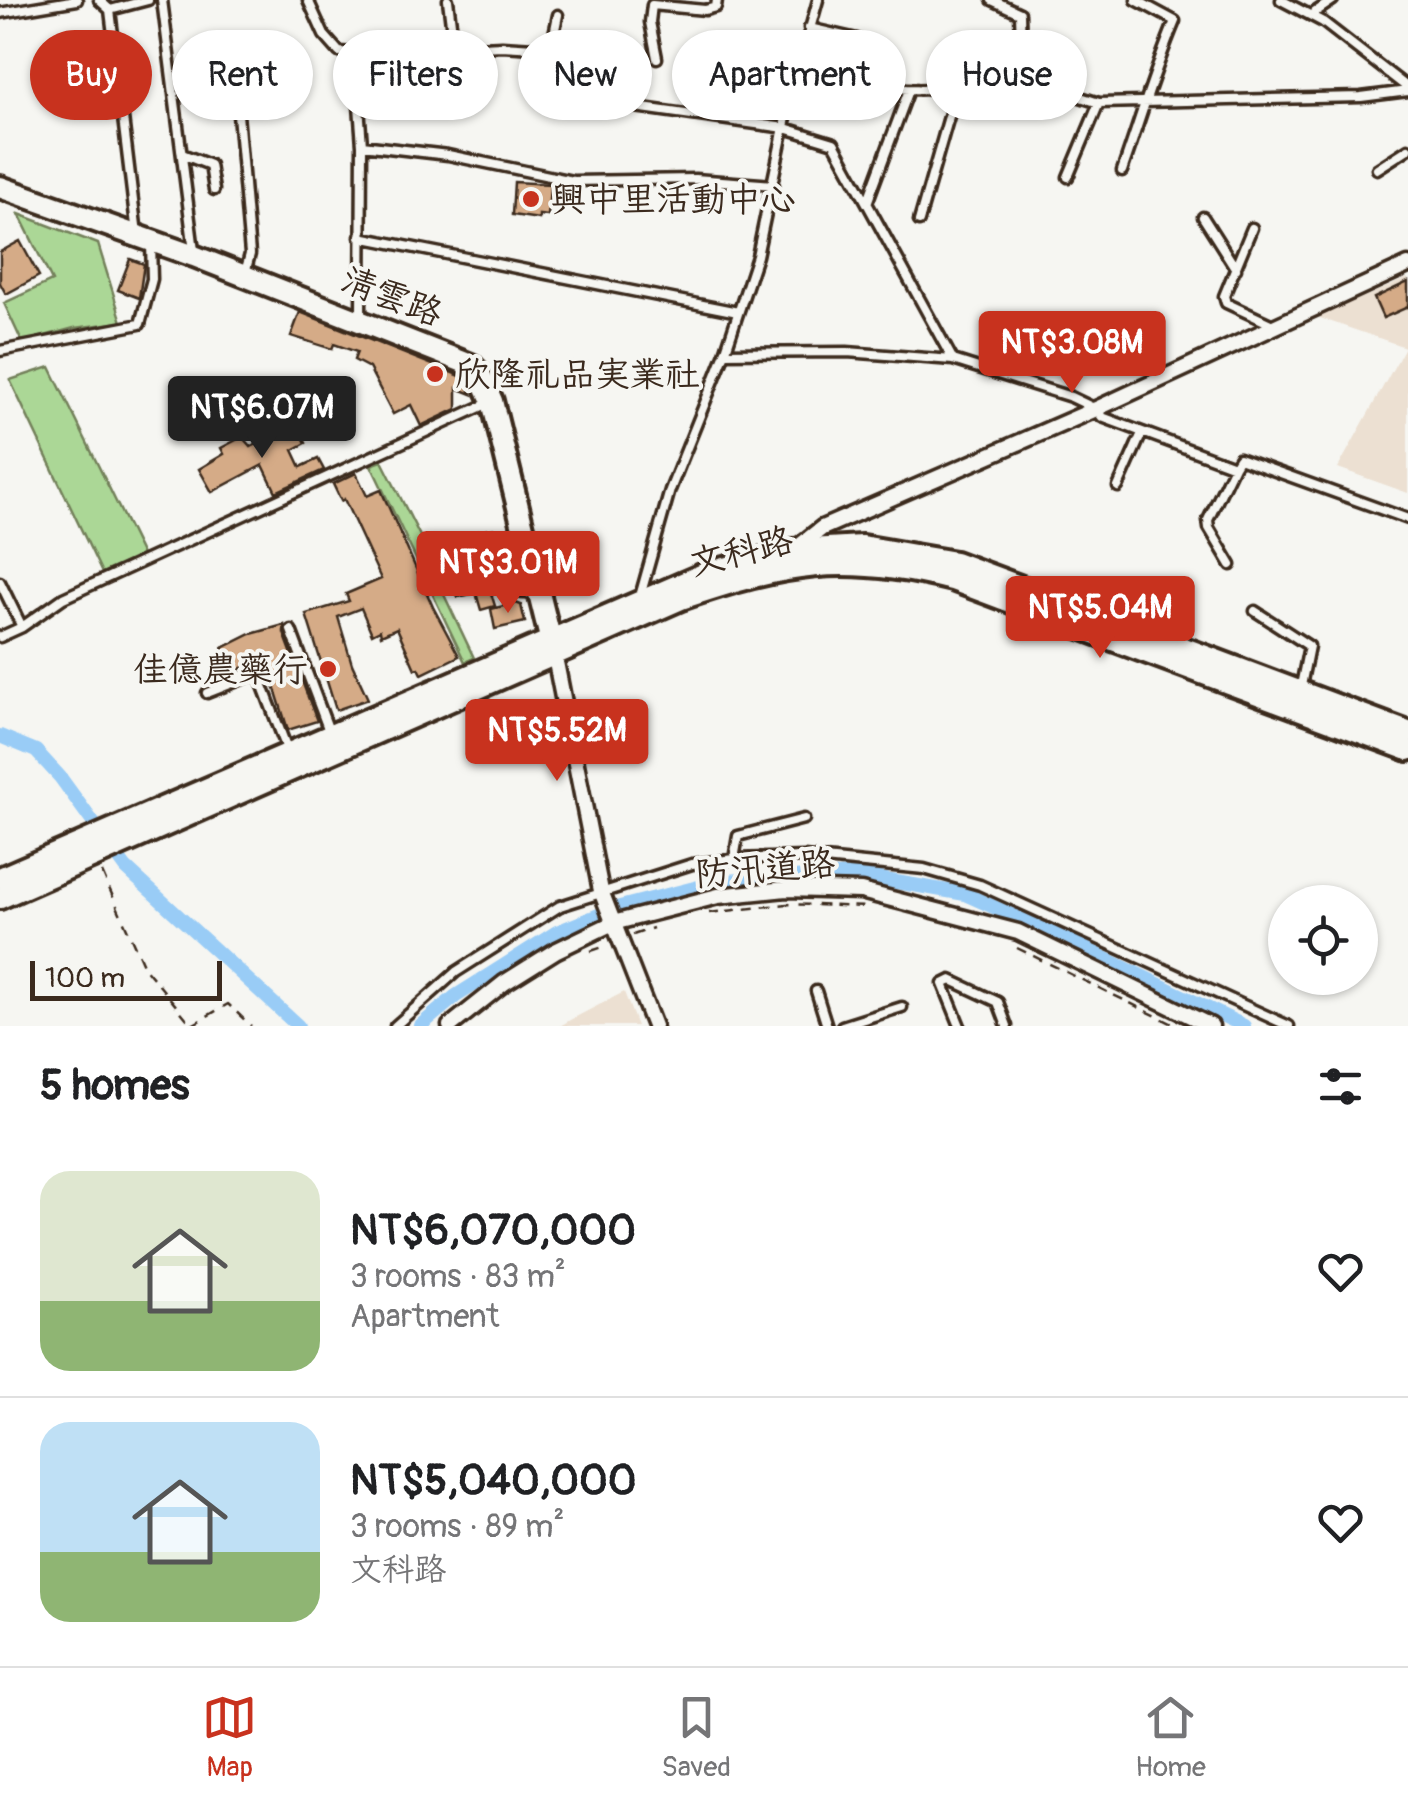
<!DOCTYPE html>
<html lang="en">
<head>
<meta charset="utf-8">
<style>
  :root { --surface:#fff; --page:#f6f6f6; --text:#202124; --muted:#757577; --line:#e0e0e0; --accent:#c8321e }
  body { margin:0; font-family:Pangolin,"LXGW WenKai TC",sans-serif; background:var(--page); color:var(--text); height:100vh; display:flex; flex-direction:column; font-size:38px; white-space:nowrap }
  * { box-sizing:border-box; margin:0 }
  p { font-size:32px; color:var(--muted) }
  .icon { flex:none; width:55px; height:55px; fill:none; stroke:currentColor; stroke-width:2; stroke-linecap:round; stroke-linejoin:round }
  .map { position:relative; height:1026px; overflow:hidden }
  .drawer { display:flex; flex-direction:column; background:var(--surface); flex:1 }
  .drawer>* { flex:none }
  .top-card { position:absolute; left:30px; top:30px; width:1350px; height:90px; display:flex; gap:20px }
  .tools { position:absolute; left:1268px; top:885px; display:grid; gap:20px }
  .tools a { display:grid; place-items:center; width:110px; height:110px; border-radius:50%; background:var(--surface); box-shadow:0 2px 8px #0004; font-size:50px }
  .scale { position:absolute; left:30px; bottom:25px; width:192px; box-sizing:border-box; padding-left:10px; border:5px solid #3b2a1e; border-top:0; font-size:28px; line-height:35px; white-space:nowrap; color:#3b2a1e; -webkit-text-stroke:8px #f6f6f2; paint-order:stroke }
  .price { position:absolute; translate:-50% -85px; padding:0 22px; border-radius:10px; background:var(--accent); color:#fff; font-size:32px; line-height:65px; filter:drop-shadow(0 2px 5px #0008) }
  .price::after { content:''; position:absolute; left:50%; top:60px; width:30px; height:22px; margin-left:-15px; background:inherit; clip-path:polygon(0 0,100% 0,50% 100%) }
  .price.active { background:#222; color:#fff }
  ul { padding:0; list-style:none }
  li { display:flex; align-items:center; gap:30px; height:250px; padding:0 40px }
  li+li { border-top:2px solid var(--line) }
  li span { display:grid; place-items:center; flex:none; width:280px; height:200px; border-radius:30px; color:#555 }
  li>.icon { margin-inline-start:auto }
  span .icon { width:120px; height:120px; fill:#fffc; stroke-width:1 }
  li b { font-size:42px }
  h2 { display:flex; justify-content:space-between; align-items:center; height:120px; padding:0 40px; font-size:42px }
  .tag { padding:0 35px; border-radius:45px; background:var(--surface); box-shadow:0 2px 8px #0004; font-size:35px; line-height:90px }
  .tag.active { background:var(--accent); color:#fff }
  .tab-bar { display:flex; justify-content:space-around; align-items:center; height:140px; border-top:2px solid var(--line); background:var(--surface); font-size:28px; color:var(--muted) }
  .tab-bar a { display:grid; justify-items:center; gap:5px }
  .tab-bar .active { color:var(--accent) }
  .map>svg:first-child { display:block }
  .built { fill:#ece0d2 }
  .green { fill:#abd796; stroke:#73805a; stroke-width:2.5 }
  .lines { fill:none; stroke-linecap:round; stroke-linejoin:round }
  .canal { stroke:#99ccf6; stroke-width:14 }
  .building { fill:#d5ab87; stroke:#3b2a1e; stroke-width:2.5 }
  .lane-casing { stroke:#3b2a1e; stroke-width:15 }
  .street-casing { stroke:#3b2a1e; stroke-width:21 }
  .secondary-casing { stroke:#3b2a1e; stroke-width:28 }
  .path { stroke:#3b2a1e; stroke-width:2.5; stroke-dasharray:10 8; stroke-linecap:butt }
  .lane { stroke:#f6f6f2; stroke-width:8 }
  .street { stroke:#f6f6f2; stroke-width:14 }
  .secondary { stroke:#f6f6f2; stroke-width:20 }
  .poi-dot { fill:#c8321e; stroke:#f6f6f2; stroke-width:4 }
  .labels { text-anchor:middle; stroke-width:8; stroke-linejoin:round; paint-order:stroke }
  .poi-label { font-size:35px; fill:#3b2a1e; stroke:#f6f6f2; text-anchor:start }
  .street-label { font-size:35px; fill:#3b2a1e; stroke:#f6f6f2 }
</style>
</head>
<body>
<div class="map">
<svg width="1408" height="1026" viewBox="0 0 1408 1026">
  <rect width="100%" height="100%" fill="#f6f6f2"/>
  <filter id="ink" filterUnits="userSpaceOnUse"><feTurbulence type="fractalNoise" baseFrequency=".01" numOctaves="2"/><feDisplacementMap in="SourceGraphic" scale="20" xChannelSelector="R" yChannelSelector="G"/><feConvolveMatrix kernelMatrix="1 2 1 2 8 2 1 2 1" color-interpolation-filters="sRGB"/></filter>
  <g filter="url(#ink)">
    <path class="built" d="M 1408,278 L 1408,493 L 1338,468 L 1405,347 L 1317,317 Z
      M 624,992 L 637,1026 L 560,1026 L 570,1020 Z"/>
    <path class="green" d="M 19,214 L 98,244 L 122,322 L 74,328 L 22,342 L 4,303 L 52,281 Z
      M 50,367 L 142,555 L 102,573 L 10,380 Z
      M 382,461 L 430,556 L 428,561 L 474,658 L 465,662 L 371,465 Z"/>
    <g class="lines">
      <path class="canal" d="M 0,736 L 36,751 L 60,777 L 126,868 L 298,1026
        M 420,1026 L 456,996 L 557,932 L 616,908 L 722,881 L 856,875 L 965,894 L 1076,944 L 1244,1026"/>
    </g>
    <path class="building" d="M 514,182 L 550,184 L 548,216 L 539,215 L 539,219 L 512,215 Z
      M 20,241 L 39,276 L 6,294 L 0,283 L 0,252 Z
      M 130,259 L 144,264 L 139,298 L 118,290 Z
      M 1408,282 L 1408,307 L 1383,318 L 1374,298 Z
      M 300,312 L 463,377 L 472,394 L 457,388 L 457,409 L 421,426 L 411,405 L 393,414 L 369,368 L 354,360 L 357,352 L 334,344 L 332,349 L 291,336 Z
      M 297,424 L 306,443 L 293,450 L 301,467 L 318,459 L 324,470 L 276,492 L 263,465 L 212,492 L 199,469 L 224,454 L 221,448 L 242,437 L 251,447 Z
      M 356,473 L 367,496 L 381,490 L 433,607 L 459,656 L 422,674 L 419,668 L 415,669 L 397,628 L 381,635 L 380,630 L 372,634 L 361,608 L 338,617 L 352,664 L 368,699 L 336,710 L 306,614 L 349,601 L 346,594 L 381,579 L 344,499 L 341,501 L 333,484 Z
      M 493,529 L 498,551 L 485,553 L 481,561 L 495,606 L 481,610 L 476,593 L 458,597 L 453,578 L 471,573 L 460,534 Z
      M 516,603 L 521,605 L 525,622 L 495,629 L 491,609 Z
      M 284,625 L 284,633 L 317,721 L 288,730 L 265,657 L 230,674 L 221,655 L 226,652 L 223,648 L 251,634 Z"/>
    <g class="lines">
      <g class="lane-casing">
        <path id="lane" d="M 99,0 L 110,10 L 137,234
          M 162,0 L 194,251
          M 308,0 L 324,35 L 339,52 L 355,53 L 362,145 L 361,319
          M 992,0 L 1020,13 L 1022,78 L 1099,103 L 1361,97 L 1408,91
          M 1281,0 L 1323,22 L 1408,88
          M 110,10 L 148,0
          M 0,13 L 77,0
          M 1311,15 L 1333,0
          M 809,28 L 857,39 L 856,74 C 899,103 972,83 1022,78
          M 440,50 L 452,32 L 448,0
          M 355,53 L 502,46 L 551,49 L 558,15
          M 657,58 L 650,22 L 652,5 L 705,10 L 716,7 L 717,0
          M 235,79 L 250,254 L 245,273
          M 564,97 L 785,128 L 834,143 L 953,360
          M 362,145 L 448,155 L 573,181 L 695,179 L 774,185
          M 182,154 L 210,165 L 214,190
          M 1377,169 L 1408,149
          M 1122,171 C 1140,120 1154,71 1175,21 L 1136,0
          M 1068,177 L 1099,103
          M 867,203 L 909,90
          M 1203,217 L 1236,269
          M 919,221 L 958,85
          M 1252,228 L 1224,296 L 1226,303 L 1273,325
          M 360,237 L 738,312
          M 0,351 L 140,324 L 152,279 L 151,243
          M 725,353 L 847,352 L 953,360 L 1071,397 L 1096,409 L 1102,417 L 1234,466 L 1239,458 L 1408,519
          M 1118,487 L 1142,433
          M 488,560 C 501,581 507,596 534,593
          M 1231,565 L 1209,528 L 1208,520 L 1234,466
          M 0,582 L 22,627
          M 639,600 L 670,490 L 725,353 L 757,256 L 788,108 L 818,0
          M 1255,611 L 1309,646 L 1300,691
          M 291,630 L 329,731
          M 0,637 L 22,627 L 63,598 L 491,402
          M 207,693 L 258,673 L 287,749
          M 734,859 L 738,836 L 804,819
          M 816,991 L 827,1026
          M 395,1026 L 456,972 L 560,906 L 692,864 L 734,859 L 804,857 L 924,869 L 980,885 L 1289,1026
          M 842,1026 L 902,1007
          M 960,1026 L 943,984 L 951,980 L 998,1002 L 1007,1026"/>
      </g>
      <g class="street-casing">
        <path id="street" d="M 793,551 L 822,528 L 1096,409 L 1408,265
          M 555,657 L 601,891 L 654,1026
          M 450,1026 L 504,983 L 555,951 L 613,923 L 718,896 L 786,889 L 861,891 L 1018,932 L 1211,1026"/>
      </g>
      <g class="secondary-casing">
        <path id="secondary" d="M 0,187 L 194,256 L 471,365 L 480,374 L 492,401 L 553,650
          M 0,878 L 706,573 L 793,550 L 862,546 L 955,562 L 1408,732
          M 0,898 L 681,599 C 783,564 845,553 952,580 L 1408,750"/>
      </g>
      <path class="path" d="M 102,872 L 144,967 L 192,1025
        M 709,913 L 787,904 L 866,907
        M 633,935 L 653,928
        M 1017,948 L 1177,1026
        M 591,951 L 606,946
        M 192,1025 L 228,1004 L 251,1026"/>
      <use href="#lane" class="lane"/>
      <use href="#street" class="street"/>
      <use href="#secondary" class="secondary"/>
    </g>
  </g>
  <g class="poi-dot">
    <circle cx="531" cy="199" r="10"/>
    <circle cx="435" cy="374" r="10"/>
    <circle cx="328" cy="669" r="10"/>
  </g>
  <g class="labels">
    <g class="poi-label">
      <text x="551" y="211">興中里活動中心</text>
      <text x="455" y="386">欣隆礼品実業社</text>
      <text x="308" y="681" text-anchor="end">佳億農藥行</text>
    </g>
    <g class="street-label">
      <text transform="translate(392 296) rotate(21)" y="12">清雲路</text>
      <text transform="translate(741 551) rotate(-14)" y="12">文科路</text>
      <text transform="translate(765 868) rotate(-5)" y="12">防汛道路</text>
    </g>
  </g>
</svg>
<div class="tools">
<a><svg class="icon" aria-label="locate" viewBox="0 0 24 24"><circle cx="12" cy="12" r="6"/><path d="M12 2v4M12 18v4M2 12h4M18 12h4"/></svg></a>
</div>
<div class="scale">100 m</div>
<b class="price" style="left:1072px;top:396px">NT$3.08M</b>
<b class="price active" style="left:262px;top:461px">NT$6.07M</b>
<b class="price" style="left:508px;top:616px">NT$3.01M</b>
<b class="price" style="left:1100px;top:661px">NT$5.04M</b>
<b class="price" style="left:557px;top:784px">NT$5.52M</b>
<div class="top-card">
<a class="tag active">Buy</a>
<a class="tag">Rent</a>
<a class="tag">Filters</a>
<a class="tag">New</a>
<a class="tag">Apartment</a>
<a class="tag">House</a>
</div>
</div>
<section class="drawer">
<h2>5 homes<svg class="icon" aria-label="filters" viewBox="0 0 24 24"><path d="M4 7h16M4 17h16"/><circle cx="9" cy="7" r="2"/><circle cx="15" cy="17" r="2"/></svg></h2>
<ul>
<li><span style="background:linear-gradient(#dfe7d0 65%,#8fb573 0)"><svg class="icon" aria-label="home" viewBox="0 0 24 24"><path d="M3 11l9-7 9 7M6 9v11h12V9"/></svg></span><div><b>NT$6,070,000</b><p>3 rooms · 83 m²</p><p>Apartment</p></div><svg class="icon" aria-label="heart" viewBox="0 0 24 24"><path d="M12 20l-8-8c-3-5 5-10 8-4 3-6 11-1 8 4z"/></svg></li>
<li><span style="background:linear-gradient(#bfe0f5 65%,#8fb573 0)"><svg class="icon" aria-label="home" viewBox="0 0 24 24"><path d="M3 11l9-7 9 7M6 9v11h12V9"/></svg></span><div><b>NT$5,040,000</b><p>3 rooms · 89 m²</p><p>文科路</p></div><svg class="icon" aria-label="heart" viewBox="0 0 24 24"><path d="M12 20l-8-8c-3-5 5-10 8-4 3-6 11-1 8 4z"/></svg></li>
</ul>
</section>
<nav class="tab-bar">
<a class="active"><svg class="icon" aria-label="map" viewBox="0 0 24 24"><path d="M3 6l6-2 6 2 6-2v14l-6 2-6-2-6 2zM9 4v14M15 6v14"/></svg>Map</a>
<a><svg class="icon" aria-label="saved" viewBox="0 0 24 24"><path d="M7 4h10v16l-5-4-5 4z"/></svg>Saved</a>
<a><svg class="icon" aria-label="home" viewBox="0 0 24 24"><path d="M3 11l9-7 9 7M6 9v11h12V9"/></svg>Home</a>
</nav>
</body>
</html>
